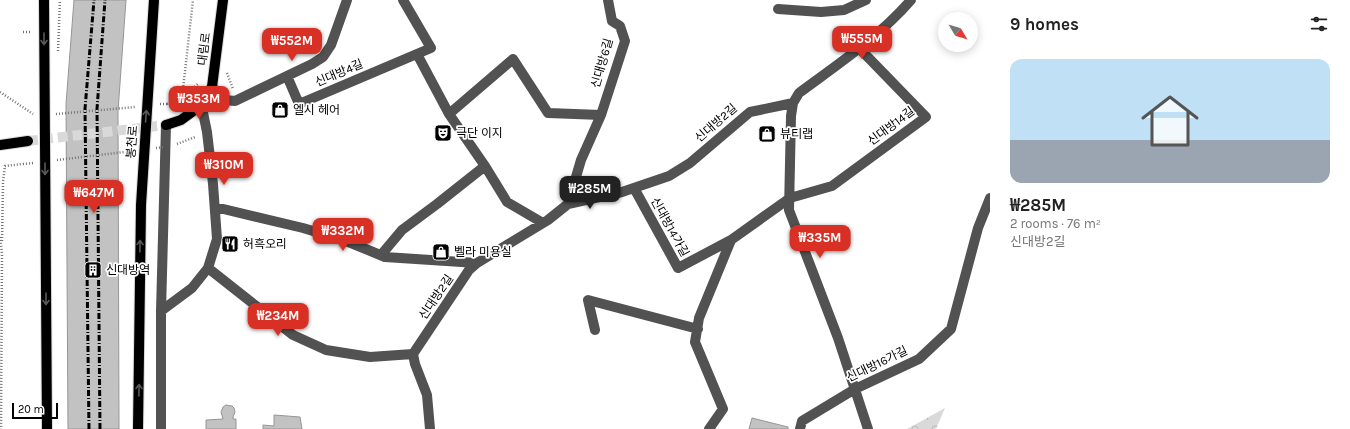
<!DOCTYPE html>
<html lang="en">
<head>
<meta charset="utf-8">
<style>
  :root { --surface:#fff; --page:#f6f6f6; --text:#222; --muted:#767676; --accent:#d93025 }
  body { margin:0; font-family:Karla,"Noto Sans KR",sans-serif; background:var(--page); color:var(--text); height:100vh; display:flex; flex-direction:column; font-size:15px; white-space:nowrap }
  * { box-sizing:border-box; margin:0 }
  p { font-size:13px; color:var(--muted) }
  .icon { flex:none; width:22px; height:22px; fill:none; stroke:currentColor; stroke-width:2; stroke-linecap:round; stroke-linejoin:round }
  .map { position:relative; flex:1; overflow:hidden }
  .details { display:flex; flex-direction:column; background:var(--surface); width:360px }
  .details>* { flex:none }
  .needle { width:26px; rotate:128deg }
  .tools { position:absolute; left:938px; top:12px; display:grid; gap:8px }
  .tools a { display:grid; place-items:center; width:40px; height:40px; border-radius:50%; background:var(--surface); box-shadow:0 2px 10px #0003; font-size:20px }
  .scale { position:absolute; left:12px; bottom:10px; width:46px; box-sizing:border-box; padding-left:4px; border:2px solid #000; border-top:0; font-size:11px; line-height:14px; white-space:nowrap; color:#000; -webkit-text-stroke:3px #fff; paint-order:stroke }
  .price { position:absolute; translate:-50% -34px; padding:0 9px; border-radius:8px; background:var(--accent); color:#fff; font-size:13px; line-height:26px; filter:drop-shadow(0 1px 2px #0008) }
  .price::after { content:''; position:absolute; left:50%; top:24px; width:12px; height:9px; margin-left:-6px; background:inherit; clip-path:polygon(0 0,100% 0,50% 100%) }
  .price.current { background:#222; color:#fff }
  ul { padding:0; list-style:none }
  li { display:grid; align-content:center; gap:8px; height:212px; padding:0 20px }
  li span { display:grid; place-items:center; height:124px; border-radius:12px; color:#555 }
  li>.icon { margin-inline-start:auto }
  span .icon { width:72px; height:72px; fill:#fffc; stroke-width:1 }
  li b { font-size:17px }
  h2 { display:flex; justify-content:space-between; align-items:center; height:48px; padding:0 20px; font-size:17px }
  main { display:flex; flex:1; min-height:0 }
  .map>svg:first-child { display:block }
  .forest { fill:url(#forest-crowns) }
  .building { fill:#c2c2c2; stroke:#969696 }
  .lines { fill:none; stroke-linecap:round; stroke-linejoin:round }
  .major-tunnel { stroke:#d9d9d9; stroke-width:10; stroke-dasharray:10 5; stroke-linecap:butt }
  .major-casing { stroke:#dbdbdb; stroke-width:12 }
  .path { stroke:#747474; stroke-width:2.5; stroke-dasharray:1 2; stroke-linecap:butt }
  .minor { stroke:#525252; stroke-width:10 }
  .major { stroke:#000; stroke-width:10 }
  .rail { stroke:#000; stroke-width:3; stroke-dasharray:6 2 1 2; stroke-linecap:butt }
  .major-bridge-casing { stroke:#dbdbdb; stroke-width:12; stroke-linecap:butt }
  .path-bridge { stroke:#747474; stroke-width:2.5; stroke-dasharray:1 2; stroke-linecap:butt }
  .major-bridge { stroke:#000; stroke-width:10 }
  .oneway { stroke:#595959 }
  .labels { text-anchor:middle; stroke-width:3.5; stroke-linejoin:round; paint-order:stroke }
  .street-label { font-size:12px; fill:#000; stroke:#fff }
  .poi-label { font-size:12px; fill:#000; stroke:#fff; text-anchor:start }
</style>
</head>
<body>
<main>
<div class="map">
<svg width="990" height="429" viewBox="0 0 990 429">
  <defs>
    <pattern id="forest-crowns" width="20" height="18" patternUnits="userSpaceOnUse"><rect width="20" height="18" fill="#d9d9d9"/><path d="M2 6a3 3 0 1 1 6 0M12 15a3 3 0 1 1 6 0" fill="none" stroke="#b8b8b8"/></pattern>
  </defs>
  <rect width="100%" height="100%" fill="#fff"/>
  <path class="forest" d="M 945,408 L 936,429 L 907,429 Z"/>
  <path class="building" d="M 74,0 L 126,0 L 118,111 L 119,429 L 68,429 L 66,104 Z
    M 226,405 L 232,406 L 234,408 L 235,412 L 233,417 L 233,419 L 236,419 L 236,429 L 206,429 L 206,420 L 223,419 L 221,412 L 223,407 Z
    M 274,415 L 300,417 L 302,429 L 263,429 L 263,425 L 274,426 Z
    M 752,418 L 788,427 L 788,429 L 749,429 Z"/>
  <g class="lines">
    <path class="major-tunnel" d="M 28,141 L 166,125"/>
    <g class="major-casing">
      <path id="major" d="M 166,125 L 181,120 L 192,112 L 203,101 L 212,87 L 223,0
        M 0,145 L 28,141"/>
    </g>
    <path class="path" d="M 23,32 L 32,32
      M 58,51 L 60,0
      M 227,73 L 233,89
      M 0,92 L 33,114
      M 182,98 L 193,0
      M 167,104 L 182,98 L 198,84
      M 177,144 L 195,137
      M 0,237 L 2,254 L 1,429
      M 2,241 L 3,182 L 5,166 L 23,164"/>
    <path class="minor" d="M 778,9 L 821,12 L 844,10 L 866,0
      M 417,54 L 449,114 L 485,166 L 507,202 L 543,223
      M 287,76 L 299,104 L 431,48 L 403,0
      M 212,87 L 225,100 L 235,101 L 312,64 L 323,57 L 331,45 L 347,0
      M 201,103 L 207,132 L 213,184 L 217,239 L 208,268
      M 449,114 L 513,59 L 548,113 L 601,115
      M 634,188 L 678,268 L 731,240
      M 568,204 L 581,160 L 601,115 L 625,41 L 620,26 L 612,21 L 608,0
      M 215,207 L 303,228 L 346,241 L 385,257 L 477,263
      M 381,255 L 402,230 L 437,204 L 485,166
      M 161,311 L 192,288 L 208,268 L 293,335 L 326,350 L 370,357 L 413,354
      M 595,330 L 588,300 L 698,329
      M 413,354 L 469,270 L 477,263 L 548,220 L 568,204 L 622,192 L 669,176 L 690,163 L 750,112 L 793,103
      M 413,354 L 415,364 L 427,395 L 430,429
      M 161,429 L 161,311 L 166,125
      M 709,429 L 723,409 L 695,342 L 699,318 L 731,240 L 790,198 L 832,186 L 926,117 L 859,48
      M 800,429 L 802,421 L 855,389 L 919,359 L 951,329 L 978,228 L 990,198
      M 868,429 L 838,338 L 789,210 L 791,116 L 793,103 L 799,93 C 838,64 879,37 911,0"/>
    <use href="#major" class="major"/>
    <path class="rail" d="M 89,429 L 85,109 L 94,0
      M 100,429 L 97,109 L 105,0"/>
    <g class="major-bridge-casing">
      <path id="major-bridge" d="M 44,0 L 47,429
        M 138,429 L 141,205 L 154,0"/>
    </g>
    <path class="path-bridge" d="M 160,104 L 167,104
      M 56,114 L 135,107
      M 156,148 L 165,147
      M 57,160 L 133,151
      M 23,164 L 34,163"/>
    <use href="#major-bridge" class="major-bridge"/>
  </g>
  <defs><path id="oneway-shaft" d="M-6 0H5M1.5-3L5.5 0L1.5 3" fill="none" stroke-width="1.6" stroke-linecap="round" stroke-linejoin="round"/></defs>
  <g class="oneway">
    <use href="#oneway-shaft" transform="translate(44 39) rotate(90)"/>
    <use href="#oneway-shaft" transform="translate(146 116) rotate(-86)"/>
    <use href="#oneway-shaft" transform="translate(45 169) rotate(90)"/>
    <use href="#oneway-shaft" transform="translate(140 246) rotate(-89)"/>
    <use href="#oneway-shaft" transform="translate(46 299) rotate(90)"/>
    <use href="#oneway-shaft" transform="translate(139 390) rotate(-89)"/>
  </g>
  <defs>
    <g id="shop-square" transform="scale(0.9)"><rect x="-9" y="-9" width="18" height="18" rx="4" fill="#000" stroke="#fff"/><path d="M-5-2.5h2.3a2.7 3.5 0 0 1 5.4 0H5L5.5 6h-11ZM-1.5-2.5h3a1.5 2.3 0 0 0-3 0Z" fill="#fff"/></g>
    <g id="theatre-square" transform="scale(0.9)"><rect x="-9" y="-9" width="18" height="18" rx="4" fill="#000" stroke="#fff"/><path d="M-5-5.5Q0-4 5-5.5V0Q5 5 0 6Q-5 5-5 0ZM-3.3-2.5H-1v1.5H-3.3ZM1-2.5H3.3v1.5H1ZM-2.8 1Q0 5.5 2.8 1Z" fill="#fff"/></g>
    <g id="restaurant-square" transform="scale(0.9)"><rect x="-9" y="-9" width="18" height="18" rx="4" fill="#000" stroke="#fff"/><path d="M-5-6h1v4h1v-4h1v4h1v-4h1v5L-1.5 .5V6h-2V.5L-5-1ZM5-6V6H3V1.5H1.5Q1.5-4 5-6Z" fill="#fff"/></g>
    <g id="building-square" transform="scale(0.9)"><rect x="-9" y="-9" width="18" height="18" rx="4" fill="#000" stroke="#fff"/><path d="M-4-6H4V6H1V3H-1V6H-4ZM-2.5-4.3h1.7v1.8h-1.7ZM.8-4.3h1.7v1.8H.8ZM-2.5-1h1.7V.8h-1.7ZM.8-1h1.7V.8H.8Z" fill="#fff"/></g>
  </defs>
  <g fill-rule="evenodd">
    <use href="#shop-square" x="280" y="110"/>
    <use href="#theatre-square" x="443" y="133"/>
    <use href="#shop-square" x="767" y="134"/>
    <use href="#restaurant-square" x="230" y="244"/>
    <use href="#shop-square" x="441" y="252"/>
    <use href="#building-square" x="93" y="270"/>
  </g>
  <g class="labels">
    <g class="street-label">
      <text transform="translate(204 49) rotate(-83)" y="4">대림로</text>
      <text transform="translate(602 63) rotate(-74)" y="4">신대방6길</text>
      <text transform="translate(339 73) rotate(-23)" y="4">신대방4길</text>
      <text transform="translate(716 123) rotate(-41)" y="4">신대방2길</text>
      <text transform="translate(891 126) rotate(-37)" y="4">신대방14길</text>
      <text transform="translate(132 142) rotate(-86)" y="4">봉천로</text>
      <text transform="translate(670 227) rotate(61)" y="4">신대방14가길</text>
      <text transform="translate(436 297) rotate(-56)" y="4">신대방2길</text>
      <text transform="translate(877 364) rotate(-26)" y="4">신대방16가길</text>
    </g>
    <g class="poi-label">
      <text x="293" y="114">엘시 헤어</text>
      <text x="456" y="137">극단 이지</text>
      <text x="780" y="138">뷰티랩</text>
      <text x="243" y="248">허흑오리</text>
      <text x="454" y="256">벨라 미용실</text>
      <text x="106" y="274">신대방역</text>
    </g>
  </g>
</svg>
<div class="tools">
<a><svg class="needle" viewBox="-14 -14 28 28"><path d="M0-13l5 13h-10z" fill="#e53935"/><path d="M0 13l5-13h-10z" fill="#767676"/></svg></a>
</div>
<div class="scale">20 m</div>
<b class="price" style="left:862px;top:60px">₩555M</b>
<b class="price" style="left:292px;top:62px">₩552M</b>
<b class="price" style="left:199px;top:120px">₩353M</b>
<b class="price" style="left:224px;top:186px">₩310M</b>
<b class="price current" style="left:590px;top:210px">₩285M</b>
<b class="price" style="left:94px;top:214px">₩647M</b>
<b class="price" style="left:343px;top:252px">₩332M</b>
<b class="price" style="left:820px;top:259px">₩335M</b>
<b class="price" style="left:278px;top:337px">₩234M</b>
</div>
<section class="details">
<h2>9 homes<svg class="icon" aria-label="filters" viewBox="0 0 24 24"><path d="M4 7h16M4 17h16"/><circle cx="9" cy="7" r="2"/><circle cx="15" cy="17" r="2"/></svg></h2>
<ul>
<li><span style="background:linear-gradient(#bfe0f5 65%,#9aa5b1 0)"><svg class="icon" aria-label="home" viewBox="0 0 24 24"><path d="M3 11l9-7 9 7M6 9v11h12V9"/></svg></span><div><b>₩285M</b><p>2 rooms · 76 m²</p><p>신대방2길</p></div></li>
</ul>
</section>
</main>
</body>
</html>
